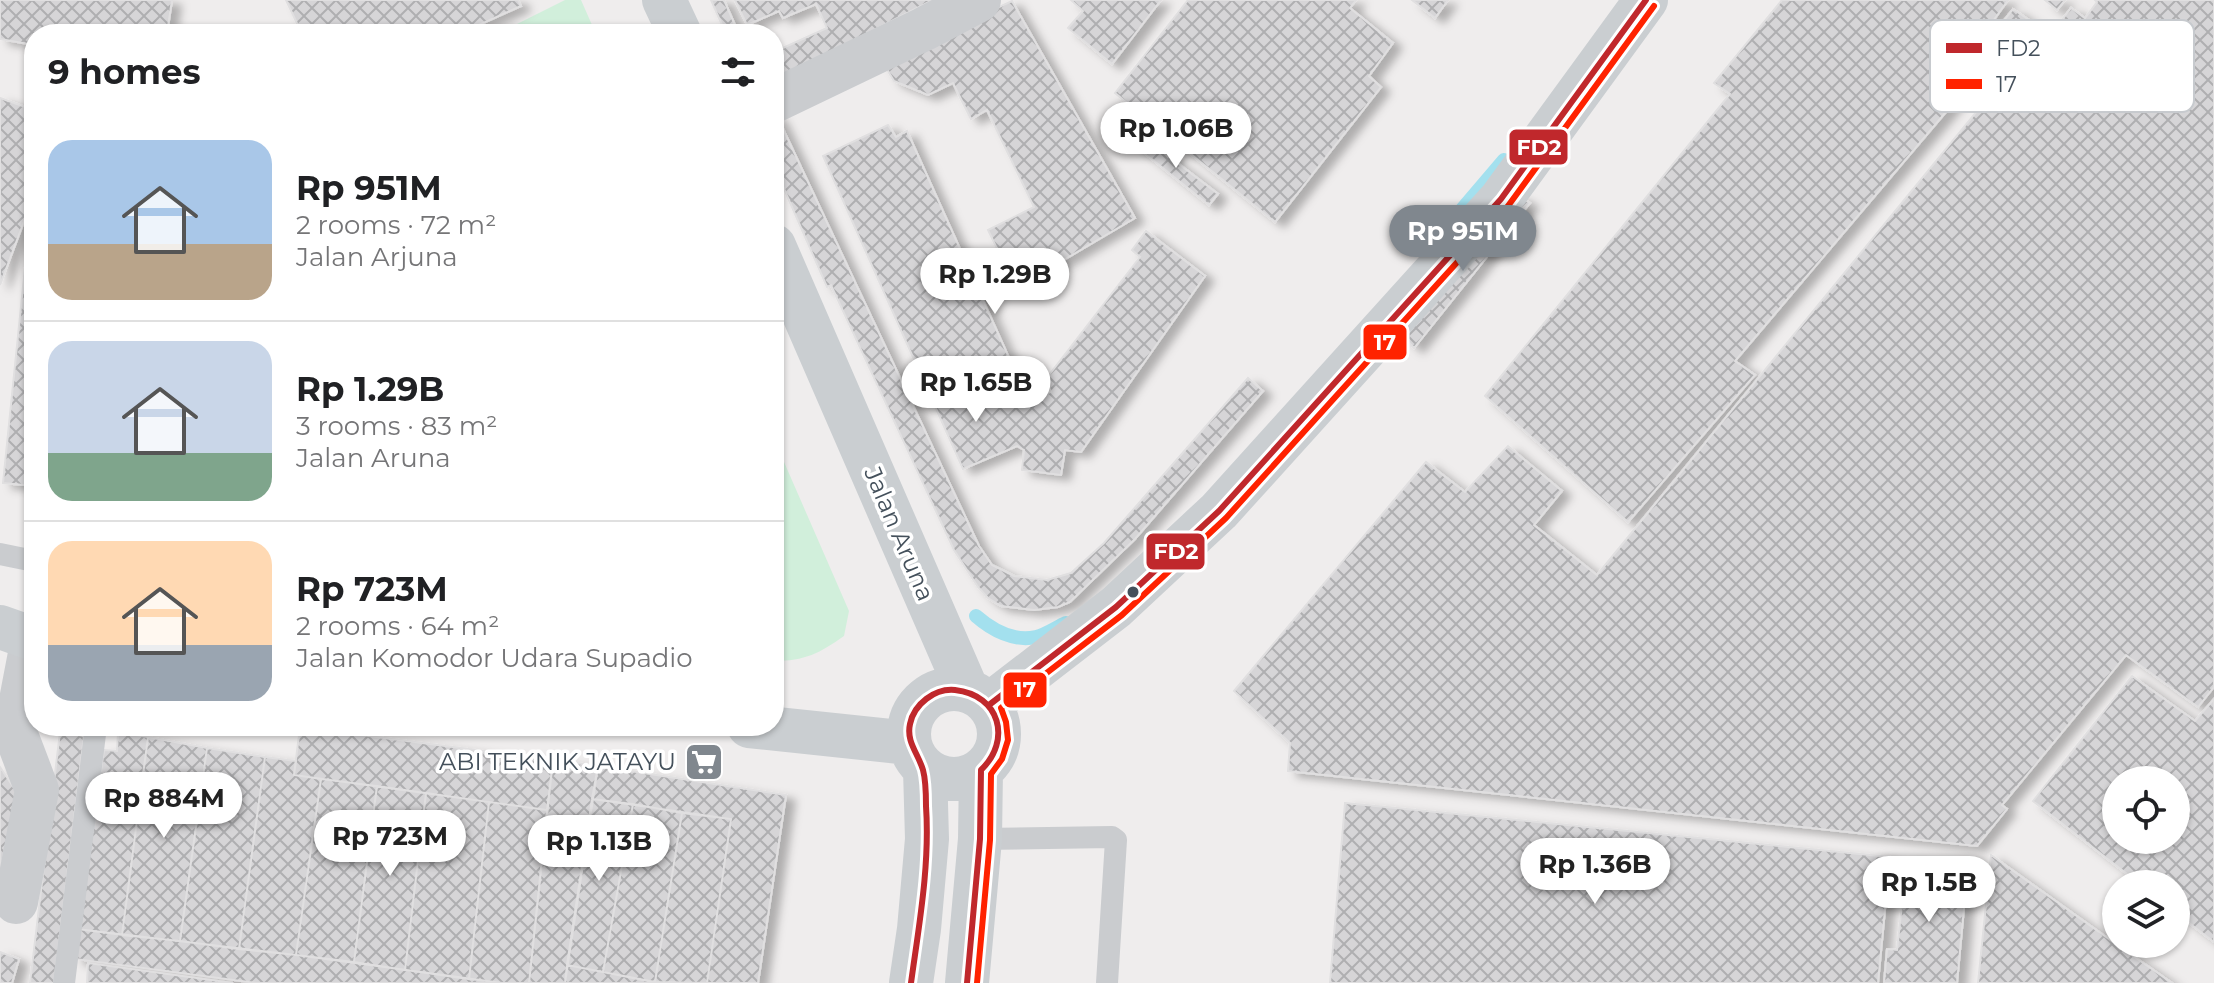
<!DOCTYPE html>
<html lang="en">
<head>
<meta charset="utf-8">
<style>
  :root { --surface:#fff; --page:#f2f2f2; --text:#202124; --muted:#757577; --line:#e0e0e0; --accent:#80878e }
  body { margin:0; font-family:Montserrat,sans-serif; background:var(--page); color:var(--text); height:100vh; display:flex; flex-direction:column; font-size:30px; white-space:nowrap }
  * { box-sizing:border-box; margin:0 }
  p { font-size:26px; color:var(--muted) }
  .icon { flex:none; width:44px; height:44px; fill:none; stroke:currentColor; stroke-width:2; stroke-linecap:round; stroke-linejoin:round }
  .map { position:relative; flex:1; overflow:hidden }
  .details { position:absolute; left:24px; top:24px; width:760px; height:712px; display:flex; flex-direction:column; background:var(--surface); border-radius:32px; box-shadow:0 2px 6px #0004 }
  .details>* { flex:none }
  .tools { position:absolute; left:2102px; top:766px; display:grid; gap:16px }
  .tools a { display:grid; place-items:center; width:88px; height:88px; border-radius:50%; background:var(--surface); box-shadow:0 2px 6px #0004; font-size:40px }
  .price { position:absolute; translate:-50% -68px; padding:0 18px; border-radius:28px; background:#fff; color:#222; font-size:26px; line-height:52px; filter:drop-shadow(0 2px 4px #0008) }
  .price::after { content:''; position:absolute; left:50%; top:48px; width:24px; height:18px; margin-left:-12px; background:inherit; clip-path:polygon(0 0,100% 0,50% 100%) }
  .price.selected { background:var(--accent); color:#fff }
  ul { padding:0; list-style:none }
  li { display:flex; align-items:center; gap:24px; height:200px; padding:0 24px }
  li+li { border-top:2px solid var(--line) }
  li span { display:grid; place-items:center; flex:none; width:224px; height:160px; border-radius:24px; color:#555 }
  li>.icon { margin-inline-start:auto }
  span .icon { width:96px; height:96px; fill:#fffc; stroke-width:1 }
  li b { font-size:34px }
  h2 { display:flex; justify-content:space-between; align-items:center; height:96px; padding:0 24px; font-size:34px }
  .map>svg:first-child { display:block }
  .green { fill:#d1efdb }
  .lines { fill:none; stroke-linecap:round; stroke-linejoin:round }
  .stream { stroke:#a3e0ee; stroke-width:14 }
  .building { fill:url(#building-cross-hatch); stroke:#e0dfe0; stroke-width:2; fill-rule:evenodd; filter:url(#shadow) }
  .lane { stroke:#cacccf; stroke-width:22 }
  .street { stroke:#cacccf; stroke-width:44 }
  .secondary { stroke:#caced1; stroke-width:44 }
  .bus-1-casing { stroke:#fff; stroke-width:12 }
  .bus-2-casing { stroke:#fff; stroke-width:12 }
  .bus-1 { stroke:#c0282c; stroke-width:6 }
  .bus-2 { stroke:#f20; stroke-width:6 }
  .bus-dot { fill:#44505b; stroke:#fff; stroke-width:3 }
  .labels { text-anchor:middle; stroke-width:7; stroke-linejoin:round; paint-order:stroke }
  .street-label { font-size:24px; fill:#44505b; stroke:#fff }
  .poi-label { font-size:24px; fill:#44505b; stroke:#fff; text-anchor:end }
  .key { fill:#fff; stroke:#c7cace; stroke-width:2 }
  .key-label { font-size:22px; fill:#44505b }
  .line-badge { stroke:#fff; stroke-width:3 }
  .badge-label { font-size:22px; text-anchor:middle; font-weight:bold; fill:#fff }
</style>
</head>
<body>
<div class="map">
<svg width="2214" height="983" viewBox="0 0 2214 983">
  <defs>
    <pattern id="building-cross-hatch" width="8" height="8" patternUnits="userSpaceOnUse" patternTransform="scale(2)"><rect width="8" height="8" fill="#d6d5d7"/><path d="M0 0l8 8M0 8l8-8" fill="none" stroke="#afafb1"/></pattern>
    <filter id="shadow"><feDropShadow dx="9" dy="5" stdDeviation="4" flood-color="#0004"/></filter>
  </defs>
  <rect width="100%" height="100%" fill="#efeded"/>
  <path class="green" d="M 565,0 L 581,0 L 596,34 L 497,34 Z
    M 774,439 L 849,611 L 844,636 C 820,653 805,661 774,661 Z"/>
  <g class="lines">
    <path class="stream" d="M 1452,221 L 1504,160
      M 976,616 C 992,630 1014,642 1036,637 C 1046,635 1057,627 1066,623"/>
  </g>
  <path class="building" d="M 0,0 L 172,0 L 167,34 L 34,34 L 34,45 L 0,39 Z
    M 286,0 L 518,0 L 521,6 L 459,34 L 302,34 Z
    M 711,0 L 724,0 L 739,34 L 726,34 Z
    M 735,0 L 933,0 L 774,81 L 774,52 L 827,28 L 816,4 L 783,18 L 779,11 L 747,25 Z
    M 1071,0 L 1161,0 L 1112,64 L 1068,28 L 1083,11 Z
    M 1188,0 L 1356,0 L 1350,8 L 1393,43 L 1369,76 L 1381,87 L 1275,222 L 1115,93 Z
    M 1412,0 L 1448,0 L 1435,18 Z
    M 1782,0 L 2008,0 L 1955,75 L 1968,86 L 1735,361 L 1755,375 L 1628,522 L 1485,396 L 1730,94 L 1714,83 Z
    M 2045,0 L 2065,0 L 2057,10 Z
    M 2095,0 L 2214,0 L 2214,687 L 2198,707 L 2126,655 L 2002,805 L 2007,809 L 1977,846 L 1288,771 L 1290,743 L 1234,691 L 1426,462 L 1465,492 L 1508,446 L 1562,491 L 1534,525 L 1597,575 L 2045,28 L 2052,33 L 2071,8 L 2085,18 L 2097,2 Z
    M 1012,1 L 1135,218 L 1016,288 L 988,230 L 1034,207 L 987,110 L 971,119 L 953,83 L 928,95 L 894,81 L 882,61 Z
    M 2013,9 L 2035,24 L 1996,76 L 1972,60 Z
    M 0,98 L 34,110 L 34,195 L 0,285 Z
    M 777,116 L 979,546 L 992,565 L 1014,576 L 1047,580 L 1071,573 L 1104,543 L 1248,378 L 1263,391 L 1135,539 L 1070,602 L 1058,607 L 1034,610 L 1001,606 L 988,598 L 978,587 L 954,550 L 831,285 L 827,287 L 774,166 L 774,117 Z
    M 888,125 L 896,137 L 907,131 L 1028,400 L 1051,392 L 1046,379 L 1140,257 L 1132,250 L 1146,231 L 1205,276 L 1081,452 L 1065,450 L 1061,475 L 1022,470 L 1024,450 L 1017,446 L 963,469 L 823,156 Z
    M 1141,135 L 1218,194 L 1209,205 L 1133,144 Z
    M 1517,195 L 1530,203 L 1414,348 L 1401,334 Z
    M 25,267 L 34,269 L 34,486 L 3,483 Z
    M 2132,676 L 2195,721 L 2214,699 L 2214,942 L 2176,913 L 2176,884 L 2140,884 L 2033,801 ZM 2116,780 L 2176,780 L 2176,840 L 2116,840 Z
    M 300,727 L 553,760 L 547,810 L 294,775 Z
    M 60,732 L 84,736 L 54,983 L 30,983 Z
    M 118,732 L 148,737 L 122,935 L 77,929 L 104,750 L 117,751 Z
    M 148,737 L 207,748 L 180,941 L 122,935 Z
    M 207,748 L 265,757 L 239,949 L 180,941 Z
    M 265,757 L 296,761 L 294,775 L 321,779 L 296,955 L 239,949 Z
    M 553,760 L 598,766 L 565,983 L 529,983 Z
    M 598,766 L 786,795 L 758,983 L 707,983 L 731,819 L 592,799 Z
    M 0,767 L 18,794 L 0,870 Z
    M 321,779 L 377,786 L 354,962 L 296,955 Z
    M 377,786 L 426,793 L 405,970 L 354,962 Z
    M 426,793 L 489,802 L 469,979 L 405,970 Z
    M 592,799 L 633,804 L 603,972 L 567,965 Z
    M 489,802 L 547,810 L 529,983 L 502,983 L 469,979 Z
    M 1345,803 L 1890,857 L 1878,983 L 1330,983 Z
    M 633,804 L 682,813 L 655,982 L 603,972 Z
    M 682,813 L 731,819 L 707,983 L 655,982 Z
    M 1991,855 L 2116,944 L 2172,983 L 1978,983 Z
    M 1907,858 L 1968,865 L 1957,983 L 1884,983 L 1887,949 L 1897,950 Z
    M 77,929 L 296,955 L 502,983 L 256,983 L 75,959 Z
    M 0,952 L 19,959 L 12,983 L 0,983 Z
    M 88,963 L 233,983 L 87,983 Z
    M 567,965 L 603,972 L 658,983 L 565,983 Z"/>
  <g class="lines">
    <path class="lane" d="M 0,554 L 34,561
      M 980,839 L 1112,837 L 1116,840 L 1107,983
      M 64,983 L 96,726"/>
    <path class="street" d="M 774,101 L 924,29 L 979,0
      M 16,902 L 37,790 L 15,732 L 33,638"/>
    <path class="secondary" d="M 664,0 L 680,34
      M 774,246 L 967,690
      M 0,627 L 34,639
      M909 734a45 45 0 1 1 90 0a45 45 0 1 1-90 0Z
      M 989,705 L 1116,607 L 1219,511 L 1501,199 L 1646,0
      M 749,726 L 909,743
      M 911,983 L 919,929 L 927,839 L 925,769
      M 967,983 L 980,839 L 981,770"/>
    <g class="bus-1-casing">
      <path id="bus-1" d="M 989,705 L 1116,607 L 1219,511 L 1501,199 L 1646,0
        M 911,983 C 919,925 930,865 926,806 C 926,794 926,781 923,770 C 918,753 906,742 910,724 C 914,704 935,688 955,690 C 1000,695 1012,740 981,770 L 980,839 L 967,983"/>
    </g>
    <g class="bus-2-casing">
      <path id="bus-2" d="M 977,983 L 990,840 L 991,774 L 1002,759 L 1008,740 L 1006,722 L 1001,708 L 1122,615 L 1226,518 L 1508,206 L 1654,6"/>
    </g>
    <use href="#bus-1" class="bus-1"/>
    <use href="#bus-2" class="bus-2"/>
  </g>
  <defs>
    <g id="supermarket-square" transform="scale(2)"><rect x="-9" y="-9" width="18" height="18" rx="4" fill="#80878e" stroke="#fff"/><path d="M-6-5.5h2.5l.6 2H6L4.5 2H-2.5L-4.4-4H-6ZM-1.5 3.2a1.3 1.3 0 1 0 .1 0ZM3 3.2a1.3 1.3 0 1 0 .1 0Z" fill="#fff"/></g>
  </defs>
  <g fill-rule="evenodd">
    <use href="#supermarket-square" x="704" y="762"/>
  </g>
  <circle class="bus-dot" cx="1133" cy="592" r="7"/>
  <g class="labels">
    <g class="street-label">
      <text transform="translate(899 534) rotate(67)" y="8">Jalan Aruna</text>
    </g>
    <g class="poi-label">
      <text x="676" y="770">ABI TEKNIK JATAYU</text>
    </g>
  </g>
  <rect x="1930" y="20" width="264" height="92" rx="12" class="key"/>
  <rect x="1946" y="43" width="36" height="10" fill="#c0282c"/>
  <rect x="1946" y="79" width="36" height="10" fill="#f20"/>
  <g class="key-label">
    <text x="1996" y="56">FD2</text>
    <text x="1996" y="92">17</text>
  </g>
  <g class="line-badge">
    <rect x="1508" y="128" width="61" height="38" rx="8" fill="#c0282c"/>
    <rect x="1362" y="323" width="46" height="38" rx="8" fill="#f20"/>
    <rect x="1145" y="532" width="61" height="39" rx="8" fill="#c0282c"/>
    <rect x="1002" y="671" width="46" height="38" rx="8" fill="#f20"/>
  </g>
  <g class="badge-label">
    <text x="1539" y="155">FD2</text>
    <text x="1385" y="350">17</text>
    <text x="1176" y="559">FD2</text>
    <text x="1025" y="697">17</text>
  </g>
</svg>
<div class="tools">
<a><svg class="icon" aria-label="locate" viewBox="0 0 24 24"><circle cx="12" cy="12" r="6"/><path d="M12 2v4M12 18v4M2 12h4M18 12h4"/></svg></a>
<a><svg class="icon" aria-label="layers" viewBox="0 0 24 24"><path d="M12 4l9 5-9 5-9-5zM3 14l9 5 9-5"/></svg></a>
</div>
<b class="price" style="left:1176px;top:170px">Rp 1.06B</b>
<b class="price selected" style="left:1463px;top:273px">Rp 951M</b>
<b class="price" style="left:995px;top:316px">Rp 1.29B</b>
<b class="price" style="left:976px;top:424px">Rp 1.65B</b>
<b class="price" style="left:164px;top:840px">Rp 884M</b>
<b class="price" style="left:390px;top:878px">Rp 723M</b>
<b class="price" style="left:599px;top:883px">Rp 1.13B</b>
<b class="price" style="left:1595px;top:906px">Rp 1.36B</b>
<b class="price" style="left:1929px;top:924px">Rp 1.5B</b>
<section class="details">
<h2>9 homes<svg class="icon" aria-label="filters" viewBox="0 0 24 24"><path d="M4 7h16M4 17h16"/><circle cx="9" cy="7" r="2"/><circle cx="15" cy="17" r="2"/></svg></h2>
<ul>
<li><span style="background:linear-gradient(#a9c7e8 65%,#b9a48a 0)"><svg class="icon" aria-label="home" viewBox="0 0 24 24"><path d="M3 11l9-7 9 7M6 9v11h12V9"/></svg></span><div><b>Rp 951M</b><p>2 rooms · 72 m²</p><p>Jalan Arjuna</p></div></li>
<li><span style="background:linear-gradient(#c9d6e8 70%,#7fa58c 0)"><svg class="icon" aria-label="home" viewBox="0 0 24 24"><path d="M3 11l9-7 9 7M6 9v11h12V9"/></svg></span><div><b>Rp 1.29B</b><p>3 rooms · 83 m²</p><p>Jalan Aruna</p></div></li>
<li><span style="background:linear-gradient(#ffd9b3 65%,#9aa5b1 0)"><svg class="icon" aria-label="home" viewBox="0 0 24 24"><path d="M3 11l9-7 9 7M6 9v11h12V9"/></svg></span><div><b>Rp 723M</b><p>2 rooms · 64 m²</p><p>Jalan Komodor Udara Supadio</p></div></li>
</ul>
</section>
</div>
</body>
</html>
